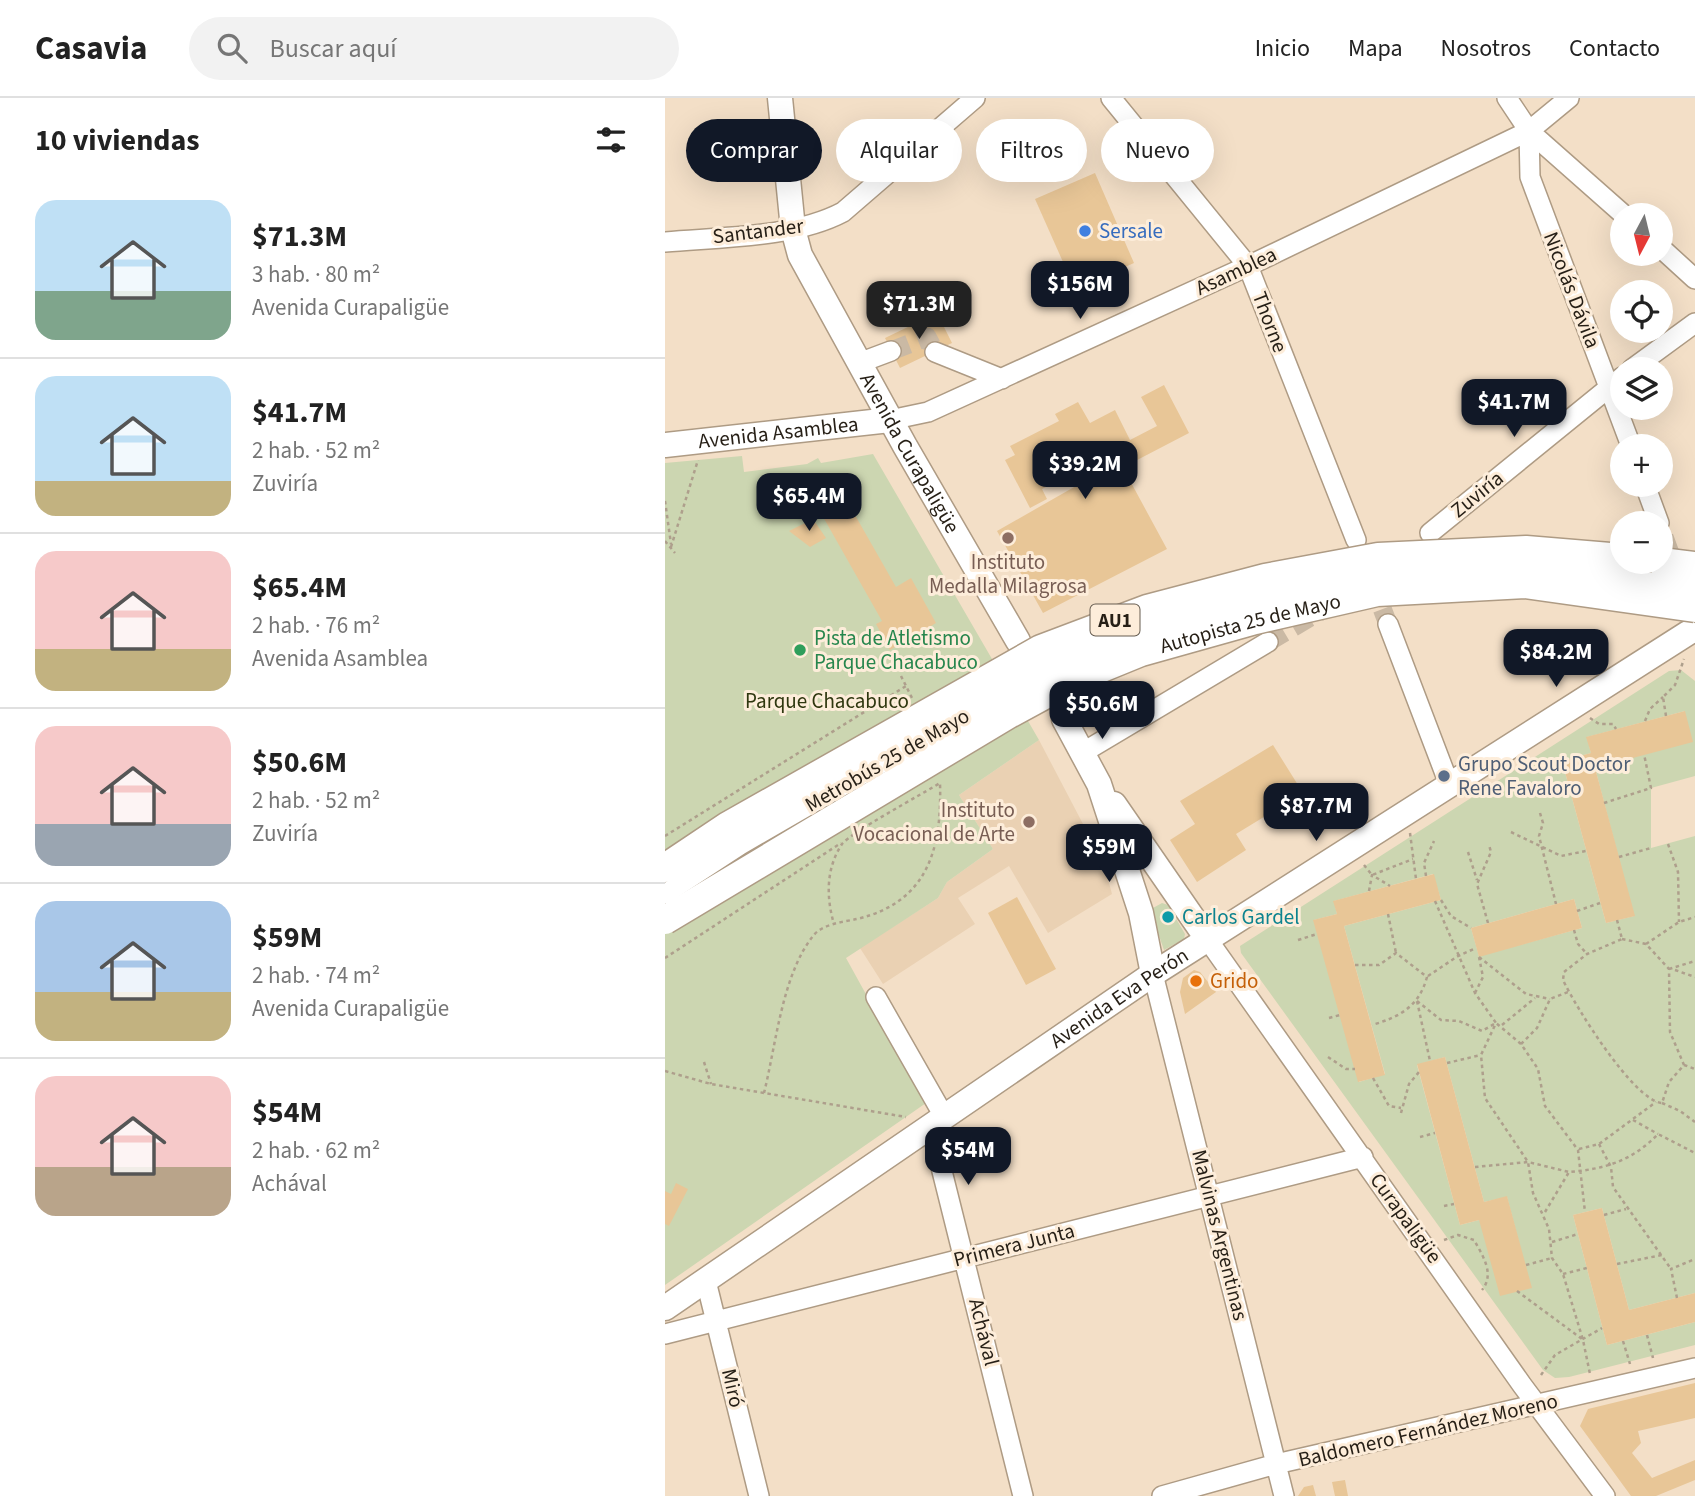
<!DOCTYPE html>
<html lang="es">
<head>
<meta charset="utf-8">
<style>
  :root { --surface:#fff; --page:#f2f2f2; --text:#222; --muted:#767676; --line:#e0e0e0; --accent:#111827 }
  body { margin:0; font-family:"Source Sans 3",sans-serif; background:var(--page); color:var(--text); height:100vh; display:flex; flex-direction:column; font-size:26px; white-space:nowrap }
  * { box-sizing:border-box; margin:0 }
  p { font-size:23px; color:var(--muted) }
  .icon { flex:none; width:38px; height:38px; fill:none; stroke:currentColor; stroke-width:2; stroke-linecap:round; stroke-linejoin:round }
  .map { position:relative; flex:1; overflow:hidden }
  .sheet { display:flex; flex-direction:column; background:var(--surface); width:665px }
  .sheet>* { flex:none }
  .banner { position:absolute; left:21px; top:21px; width:665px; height:63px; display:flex; gap:14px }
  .needle { width:46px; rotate:187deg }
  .tools { position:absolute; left:945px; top:105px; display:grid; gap:14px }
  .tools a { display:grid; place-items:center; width:63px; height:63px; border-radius:50%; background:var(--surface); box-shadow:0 7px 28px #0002; font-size:35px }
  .price { position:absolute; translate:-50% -60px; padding:0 16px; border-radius:14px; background:var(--accent); color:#fff; font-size:23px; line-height:46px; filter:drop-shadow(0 2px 4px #0008) }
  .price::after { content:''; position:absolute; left:50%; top:42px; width:21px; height:16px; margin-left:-10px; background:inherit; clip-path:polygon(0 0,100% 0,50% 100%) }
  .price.active { background:#222; color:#fff }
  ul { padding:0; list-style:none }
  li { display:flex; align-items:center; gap:21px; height:175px; padding:0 35px }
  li+li { border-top:2px solid var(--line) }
  li span { display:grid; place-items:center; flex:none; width:196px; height:140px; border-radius:21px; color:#555 }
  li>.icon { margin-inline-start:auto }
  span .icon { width:84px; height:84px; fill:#fffc; stroke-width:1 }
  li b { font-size:30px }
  h2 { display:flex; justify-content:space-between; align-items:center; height:84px; padding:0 35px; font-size:30px }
  .chip { padding:0 24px; border-radius:32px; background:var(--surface); box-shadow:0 7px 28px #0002; font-size:24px; line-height:63px }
  .chip.active { background:var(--accent); color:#fff }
  header { display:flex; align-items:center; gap:42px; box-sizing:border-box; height:98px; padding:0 35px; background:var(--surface); border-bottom:2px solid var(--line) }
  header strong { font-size:33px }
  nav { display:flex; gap:38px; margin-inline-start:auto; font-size:24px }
  .search { width:490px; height:63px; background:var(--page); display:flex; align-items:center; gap:18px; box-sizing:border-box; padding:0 24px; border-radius:38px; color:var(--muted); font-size:26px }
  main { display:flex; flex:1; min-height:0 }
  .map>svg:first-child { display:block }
  .built { fill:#ead1b3 }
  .green { fill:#ccd6b1; fill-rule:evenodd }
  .building { fill:#e8c697 }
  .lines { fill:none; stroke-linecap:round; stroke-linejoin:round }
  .minor-tunnel { stroke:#cab9a4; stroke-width:19; stroke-dasharray:19 10; stroke-linecap:butt }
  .minor-casing { stroke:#ae9b84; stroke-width:22 }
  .major-casing { stroke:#ae9b84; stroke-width:27 }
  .path { stroke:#ae9f8c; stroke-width:2.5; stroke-dasharray:3.5 3.5; stroke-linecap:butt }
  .minor { stroke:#fff; stroke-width:19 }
  .major { stroke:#fff; stroke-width:24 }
  .minor-bridge-casing { stroke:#ae9b84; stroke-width:22; stroke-linecap:butt }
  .highway-bridge-casing { stroke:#ae9b84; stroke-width:31; stroke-linecap:butt }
  .minor-bridge { stroke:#fff; stroke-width:19 }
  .highway-bridge { stroke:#fff; stroke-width:28 }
  .shop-dot { fill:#3f7fe0; stroke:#fdedda; stroke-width:2.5 }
  .education-dot { fill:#8d6e63; stroke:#fdedda; stroke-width:2.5 }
  .leisure-dot { fill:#2e9e5b; stroke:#fdedda; stroke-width:2.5 }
  .service-dot { fill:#5c6f8a; stroke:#fdedda; stroke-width:2.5 }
  .culture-dot { fill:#0f9aa8; stroke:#fdedda; stroke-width:2.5 }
  .food-dot { fill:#e8710a; stroke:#fdedda; stroke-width:2.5 }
  .labels { text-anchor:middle; stroke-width:6; stroke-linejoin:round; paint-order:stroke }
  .shield { fill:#fdedda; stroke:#665d51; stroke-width:2 }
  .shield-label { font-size:19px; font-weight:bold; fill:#261f16 }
  .street-label { font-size:21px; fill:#261f16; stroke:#fdedda }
  .shop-label { font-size:21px; fill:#366cbe; stroke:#fdedda; text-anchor:start }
  .education-label { font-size:21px; fill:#785e54; stroke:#fdedda }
  .leisure-label { font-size:21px; fill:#27864d; stroke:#fdedda; text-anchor:start }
  .park-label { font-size:21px; fill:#2f370f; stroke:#fdedda }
  .service-label { font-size:21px; fill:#4e5e75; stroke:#fdedda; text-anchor:start }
  .culture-label { font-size:21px; fill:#0d838f; stroke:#fdedda; text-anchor:start }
  .food-label { font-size:21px; fill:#c56008; stroke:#fdedda; text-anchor:start }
</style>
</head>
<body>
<header>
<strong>Casavia</strong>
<div class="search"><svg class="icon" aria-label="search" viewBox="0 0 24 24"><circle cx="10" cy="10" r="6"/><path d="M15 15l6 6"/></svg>Buscar aquí</div>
<nav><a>Inicio</a><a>Mapa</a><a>Nosotros</a><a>Contacto</a></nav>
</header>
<main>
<section class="sheet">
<h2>10 viviendas<svg class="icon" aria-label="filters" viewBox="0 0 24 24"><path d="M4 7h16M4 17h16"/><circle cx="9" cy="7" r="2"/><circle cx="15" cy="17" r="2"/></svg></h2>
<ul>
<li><span style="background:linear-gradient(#bfe0f5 65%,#7fa58c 0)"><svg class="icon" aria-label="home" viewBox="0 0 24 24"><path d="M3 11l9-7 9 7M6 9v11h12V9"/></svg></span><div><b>$71.3M</b><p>3 hab. · 80 m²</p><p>Avenida Curapaligüe</p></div></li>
<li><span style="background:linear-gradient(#bfe0f5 75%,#c2b280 0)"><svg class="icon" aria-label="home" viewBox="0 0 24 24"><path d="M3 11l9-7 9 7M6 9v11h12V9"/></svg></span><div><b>$41.7M</b><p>2 hab. · 52 m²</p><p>Zuviría</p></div></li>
<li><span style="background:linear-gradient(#f6c9c9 70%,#c2b280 0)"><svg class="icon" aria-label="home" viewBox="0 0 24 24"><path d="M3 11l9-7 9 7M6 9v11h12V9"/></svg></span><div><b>$65.4M</b><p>2 hab. · 76 m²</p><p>Avenida Asamblea</p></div></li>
<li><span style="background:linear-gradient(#f6c9c9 70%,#9aa5b1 0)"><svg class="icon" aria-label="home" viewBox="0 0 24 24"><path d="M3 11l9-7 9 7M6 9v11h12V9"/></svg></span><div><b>$50.6M</b><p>2 hab. · 52 m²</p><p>Zuviría</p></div></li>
<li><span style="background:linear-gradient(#a9c7e8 65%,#c2b280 0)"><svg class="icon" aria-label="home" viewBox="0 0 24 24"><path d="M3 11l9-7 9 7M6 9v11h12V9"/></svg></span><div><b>$59M</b><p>2 hab. · 74 m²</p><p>Avenida Curapaligüe</p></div></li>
<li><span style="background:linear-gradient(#f6c9c9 65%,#b9a48a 0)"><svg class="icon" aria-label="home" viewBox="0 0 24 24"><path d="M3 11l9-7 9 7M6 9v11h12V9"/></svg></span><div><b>$54M</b><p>2 hab. · 62 m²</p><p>Achával</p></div></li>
</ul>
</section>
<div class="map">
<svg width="1030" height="1398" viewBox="0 0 1030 1398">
  <rect width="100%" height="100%" fill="#f3dfc7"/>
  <path class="built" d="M 374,642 L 439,766 L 447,796 L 383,835 L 344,768 L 293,800 L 310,826 L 218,886 L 195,850 L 273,800 L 282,784 L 328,751 L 294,697 Z"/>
  <path class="green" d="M 208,356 L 374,642 L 294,697 L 328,751 L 282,784 L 273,800 L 181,860 L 261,1005 L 0,1187 L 0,365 L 77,358 L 79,374 L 142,366 L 153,360 L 156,365 Z
    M 1016,572 L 1030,583 L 1030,678 L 986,690 L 986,750 L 1030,738 L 1030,1195 L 964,1212 L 937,1110 L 908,1117 L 942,1247 L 1030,1224 L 1030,1247 L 904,1279 L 890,1280 L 878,1272 L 576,855 L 575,848 L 1004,573 ZM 1020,613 L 930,670 L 969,818 L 941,825 L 897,663 L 926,655 L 922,639 ZM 768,776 L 776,802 L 679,828 L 720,976 L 694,984 L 649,822 L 672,816 L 669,803 ZM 909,801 L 917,830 L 814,858 L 806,830 ZM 780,959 L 819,1104 L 842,1099 L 866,1190 L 814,1122 L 795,1127 L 752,967 Z
    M 497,805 L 503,807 L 520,836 L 519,841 L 499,852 L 486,815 L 488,810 Z"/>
  <path class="building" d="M 430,75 L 469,165 L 410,191 L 370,101 Z
    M 272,215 L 287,245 L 235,270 L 220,240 Z
    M 499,287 L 524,335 L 451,373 L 456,384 L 463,379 L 502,451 L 378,515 L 332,433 L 418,384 L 412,373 L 377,391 L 382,401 L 365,410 L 340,362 L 350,357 L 345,348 L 394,323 L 390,316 L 413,304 L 425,325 L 450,312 L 465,342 L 492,328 L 476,299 Z
    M 182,403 L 231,489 L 246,480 L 271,525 L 225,552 L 211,526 L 217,523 L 157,417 Z
    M 148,421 L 161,440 L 145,449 L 124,433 Z
    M 1020,613 L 1028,644 L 930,670 L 970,818 L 941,825 L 897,663 L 926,655 L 921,639 Z
    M 608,647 L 638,695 L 571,736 L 581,752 L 532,784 L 505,742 L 530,726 L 515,703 Z
    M 769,776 L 776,802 L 679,828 L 720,977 L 693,984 L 648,822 L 672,816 L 668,803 Z
    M 352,799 L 391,871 L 361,887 L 323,815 Z
    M 909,801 L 917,830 L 814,859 L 806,830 Z
    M 529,872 L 535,874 L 551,894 L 520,916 L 515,894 L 518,880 Z
    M 780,959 L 819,1104 L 842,1098 L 867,1190 L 835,1198 L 814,1122 L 795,1127 L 752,966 Z
    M 11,1085 L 23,1091 L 4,1128 L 0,1126 L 0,1093 L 6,1096 Z
    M 937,1110 L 964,1212 L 1030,1195 L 1030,1224 L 942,1247 L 908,1117 Z
    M 1030,1285 L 1030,1320 L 973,1333 L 976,1345 L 967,1355 L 987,1380 L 1030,1362 L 1030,1382 L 991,1398 L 966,1398 L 915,1328 L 923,1311 Z
    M 680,1382 L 683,1398 L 670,1398 L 667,1384 Z
    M 648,1387 L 651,1398 L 633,1398 L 639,1389 Z"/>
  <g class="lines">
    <path class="minor-tunnel" d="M 226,253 L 262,239 L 270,254
      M 999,439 L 1030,524
      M 707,484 L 723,526
      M 603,544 L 654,514"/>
    <g class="minor-casing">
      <path id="minor" d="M 446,0 L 583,168 L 691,442
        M 842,0 L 864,33 L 959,117
        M 864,33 L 865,79 L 966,348
        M 0,144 C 56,139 129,140 178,114 L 310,0
        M 996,150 L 1030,181
        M 270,254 L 337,281
        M 194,265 L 226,253
        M 967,271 L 1030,225
        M 225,322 L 263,314 L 583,168 L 864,33 L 904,0
        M 980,387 L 994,425
        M 765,435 L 957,279
        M 723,526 L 784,686
        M 417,655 L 603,544
        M 543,842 L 857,1287 L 940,1398
        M 488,876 L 619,1398
        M 211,899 L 280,1020
        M 266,1029 L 358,1398
        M 41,1183 L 94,1398
        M 0,1236 L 698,1059
        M 497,1398 L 611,1366 L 1030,1270"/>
    </g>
    <g class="major-casing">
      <g id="major">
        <path id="s1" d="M 115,0 L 128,131 L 135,157 L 240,348 L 353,543"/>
        <path id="s2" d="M 0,347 L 225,322"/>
        <path d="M 399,621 L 434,686 L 476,815 L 488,876"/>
        <path d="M 449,706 L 543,842"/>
        <path id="s3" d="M 0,1210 L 488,876 L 1023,535"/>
      </g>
    </g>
    <path class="path" d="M 0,403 L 6,446
      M 0,443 L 10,455
      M 6,449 L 33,362
      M 236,578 L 247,600
      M 1001,618 L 998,599 L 1010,587 L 1019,561
      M 925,620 L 934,626 L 948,626 L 951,631
      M 980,623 L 985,611 L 998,599
      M 939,705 L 986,690 L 979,656
      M 875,715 L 878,725 L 874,738 L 891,806
      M 846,734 L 896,758 L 921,753
      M 745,735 L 751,781
      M 0,738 L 241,588
      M 1003,746 L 1013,774 L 1014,824
      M 803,754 L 812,782
      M 954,759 L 986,750
      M 699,767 L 707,777 L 748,761
      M 761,778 L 759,765 L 769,743
      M 704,793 L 707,777 L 725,788
      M 776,802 L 786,818 L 806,830
      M 770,803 L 810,895 L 831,925 L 816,957 L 820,1000 L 863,1064 L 868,1095 L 884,1131 L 887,1160 L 898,1176 L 918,1242 L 925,1276
      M 912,813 L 935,805
      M 723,816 L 731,855
      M 952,822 L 957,841
      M 823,825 L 812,786 L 826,754 L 824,747
      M 909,832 L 913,846 L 922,856
      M 957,841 L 981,846 L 1004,871 L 1005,934 L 1019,967 L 1004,984 L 997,1005 C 969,1003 910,908 898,882 L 899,874 L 922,856 Z
      M 633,842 L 652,836
      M 981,846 L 1014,824 L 1030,819
      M 814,859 L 861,896 L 885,901
      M 0,860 L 176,745
      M 690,867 L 714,867 L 731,855 L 762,879 C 754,909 734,919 707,927
      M 1004,871 L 1030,863
      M 1010,872 L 1030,879
      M 763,878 L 793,858 L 811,850
      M 810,895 L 818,879 L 814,859
      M 752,903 L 776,922 L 794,923 L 817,933 L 831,925 L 856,946 L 873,971 L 880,1008 L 913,1052 L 920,1114
      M 752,903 L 765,963
      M 664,920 L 675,917
      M 837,927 L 870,900
      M 856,946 L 872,930 L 885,901 L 903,894
      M 663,959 L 681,971 L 690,971
      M 39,964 L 46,986
      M 782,965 L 816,957
      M 1019,967 L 1030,971
      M 0,973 L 46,986 L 241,1019
      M 708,980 L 724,1008 L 736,1010
      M 99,995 C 111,947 117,877 148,838 C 157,826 178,824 192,821 C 263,804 277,751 275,685 C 259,695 185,735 177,746 C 161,770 161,799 169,826
      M 997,1005 L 1015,1013 L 1030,1024
      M 736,1015 L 744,986 L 754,974
      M 968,1022 L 993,1036
      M 755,1039 L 770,1035
      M 934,1046 L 946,1069 L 948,1089 L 1006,1171
      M 914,1051 L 934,1046 L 991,1004
      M 810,1069 L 863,1064 L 904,1074
      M 779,1108 L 789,1106
      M 880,1114 L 904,1074 C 940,1071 967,1063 993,1036 L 1030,1055
      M 939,1117 L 961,1111
      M 779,1142 L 793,1137 L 809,1142 C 818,1158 830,1176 817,1192
      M 887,1144 L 913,1136
      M 952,1166 L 997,1157
      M 861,1167 L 887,1160
      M 898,1176 L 922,1170
      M 852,1193 L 917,1241
      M 1012,1200 L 1006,1171 L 1030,1161
      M 982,1237 L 988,1260
      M 958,1243 L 965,1266
      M 876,1277 L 890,1257 L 937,1230"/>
    <use href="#minor" class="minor"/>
    <use href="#major" class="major"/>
    <g class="minor-bridge-casing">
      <path id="minor-bridge" d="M 0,796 L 75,747 L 317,607 L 431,548 L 574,504 L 711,477 L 861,470 L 1030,489"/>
    </g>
    <g class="highway-bridge-casing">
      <g id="highway-bridge">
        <path d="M 996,464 L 1030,468"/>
        <path d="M 0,770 L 63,728 L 376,551 L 482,511 L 600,480 L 713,459 L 861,452 L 957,460"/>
        <path id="s4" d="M 0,822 L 344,616 L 405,583 L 476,554 L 590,522 L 712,494 L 860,486 L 1030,510"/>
      </g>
    </g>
    <use href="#minor-bridge" class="minor-bridge"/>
    <use href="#highway-bridge" class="highway-bridge"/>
  </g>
  <circle class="shop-dot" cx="420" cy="133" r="7"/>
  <g class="education-dot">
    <circle cx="343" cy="440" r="7"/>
    <circle cx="364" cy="724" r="7"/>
  </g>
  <circle class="leisure-dot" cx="135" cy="552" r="7"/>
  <circle class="service-dot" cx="779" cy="678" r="7"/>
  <circle class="culture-dot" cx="503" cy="819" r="7"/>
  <circle class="food-dot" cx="531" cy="883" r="7"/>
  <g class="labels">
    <rect class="shield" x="425.5" y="506.5" width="49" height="31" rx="5"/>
    <g class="shield-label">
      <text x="450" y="529">AU1</text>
    </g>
    <g class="street-label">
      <text transform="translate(93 133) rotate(-7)" y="7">Santander</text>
      <text transform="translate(571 173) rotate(-25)" y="7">Asamblea</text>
      <text transform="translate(907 192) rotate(69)" y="7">Nicolás Dávila</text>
      <text transform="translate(605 224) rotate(69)" y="7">Thorne</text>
      <text dy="7" stroke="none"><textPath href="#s2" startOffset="114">Avenida Asamblea</textPath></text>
      <text dy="7" stroke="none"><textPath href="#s1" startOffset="385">Avenida Curapaligüe</textPath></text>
      <text transform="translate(812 396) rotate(-39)" y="7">Zuviría</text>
      <text dy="7" stroke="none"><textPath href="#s4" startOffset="660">Autopista 25 de Mayo</textPath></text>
      <text transform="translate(222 662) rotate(-30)" y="7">Metrobús 25 de Mayo</text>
      <text dy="7" stroke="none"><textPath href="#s3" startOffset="550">Avenida Eva Perón</textPath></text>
      <text transform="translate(741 1120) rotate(54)" y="7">Curapaligüe</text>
      <text transform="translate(555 1137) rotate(76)" y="7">Malvinas Argentinas</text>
      <text transform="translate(349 1147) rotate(-14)" y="7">Primera Junta</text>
      <text transform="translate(319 1234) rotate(76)" y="7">Achával</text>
      <text transform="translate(68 1290) rotate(77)" y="7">Miró</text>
      <text transform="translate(763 1332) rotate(-13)" y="7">Baldomero Fernández Moreno</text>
    </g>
    <g class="shop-label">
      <text x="434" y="140">Sersale</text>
    </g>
    <g class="education-label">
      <text x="343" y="471">Instituto<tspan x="343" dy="24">Medalla Milagrosa</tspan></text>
      <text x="350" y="719" text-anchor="end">Instituto<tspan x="350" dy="24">Vocacional de Arte</tspan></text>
    </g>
    <g class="leisure-label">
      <text x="149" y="547">Pista de Atletismo<tspan x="149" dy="24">Parque Chacabuco</tspan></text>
    </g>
    <g class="park-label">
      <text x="162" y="610">Parque Chacabuco</text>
    </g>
    <g class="service-label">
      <text x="793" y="673">Grupo Scout Doctor<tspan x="793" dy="24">Rene Favaloro</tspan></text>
    </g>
    <g class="culture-label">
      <text x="517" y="826">Carlos Gardel</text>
    </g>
    <g class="food-label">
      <text x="545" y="890">Grido</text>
    </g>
  </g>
</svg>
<div class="tools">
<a><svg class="needle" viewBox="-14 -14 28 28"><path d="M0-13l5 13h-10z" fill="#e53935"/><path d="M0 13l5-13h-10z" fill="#767676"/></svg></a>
<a><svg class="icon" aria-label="locate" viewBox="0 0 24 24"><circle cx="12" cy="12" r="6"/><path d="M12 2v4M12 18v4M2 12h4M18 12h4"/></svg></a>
<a><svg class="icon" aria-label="layers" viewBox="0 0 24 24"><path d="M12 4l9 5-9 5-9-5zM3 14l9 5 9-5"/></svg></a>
<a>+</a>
<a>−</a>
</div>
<b class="price" style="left:415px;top:223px">$156M</b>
<b class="price active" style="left:254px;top:243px">$71.3M</b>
<b class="price" style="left:849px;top:341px">$41.7M</b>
<b class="price" style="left:420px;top:403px">$39.2M</b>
<b class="price" style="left:144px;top:435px">$65.4M</b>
<b class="price" style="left:891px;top:591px">$84.2M</b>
<b class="price" style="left:437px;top:643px">$50.6M</b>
<b class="price" style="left:651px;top:745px">$87.7M</b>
<b class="price" style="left:444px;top:786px">$59M</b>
<b class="price" style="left:303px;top:1089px">$54M</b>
<div class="banner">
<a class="chip active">Comprar</a>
<a class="chip">Alquilar</a>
<a class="chip">Filtros</a>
<a class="chip">Nuevo</a>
</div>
</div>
</main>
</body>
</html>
